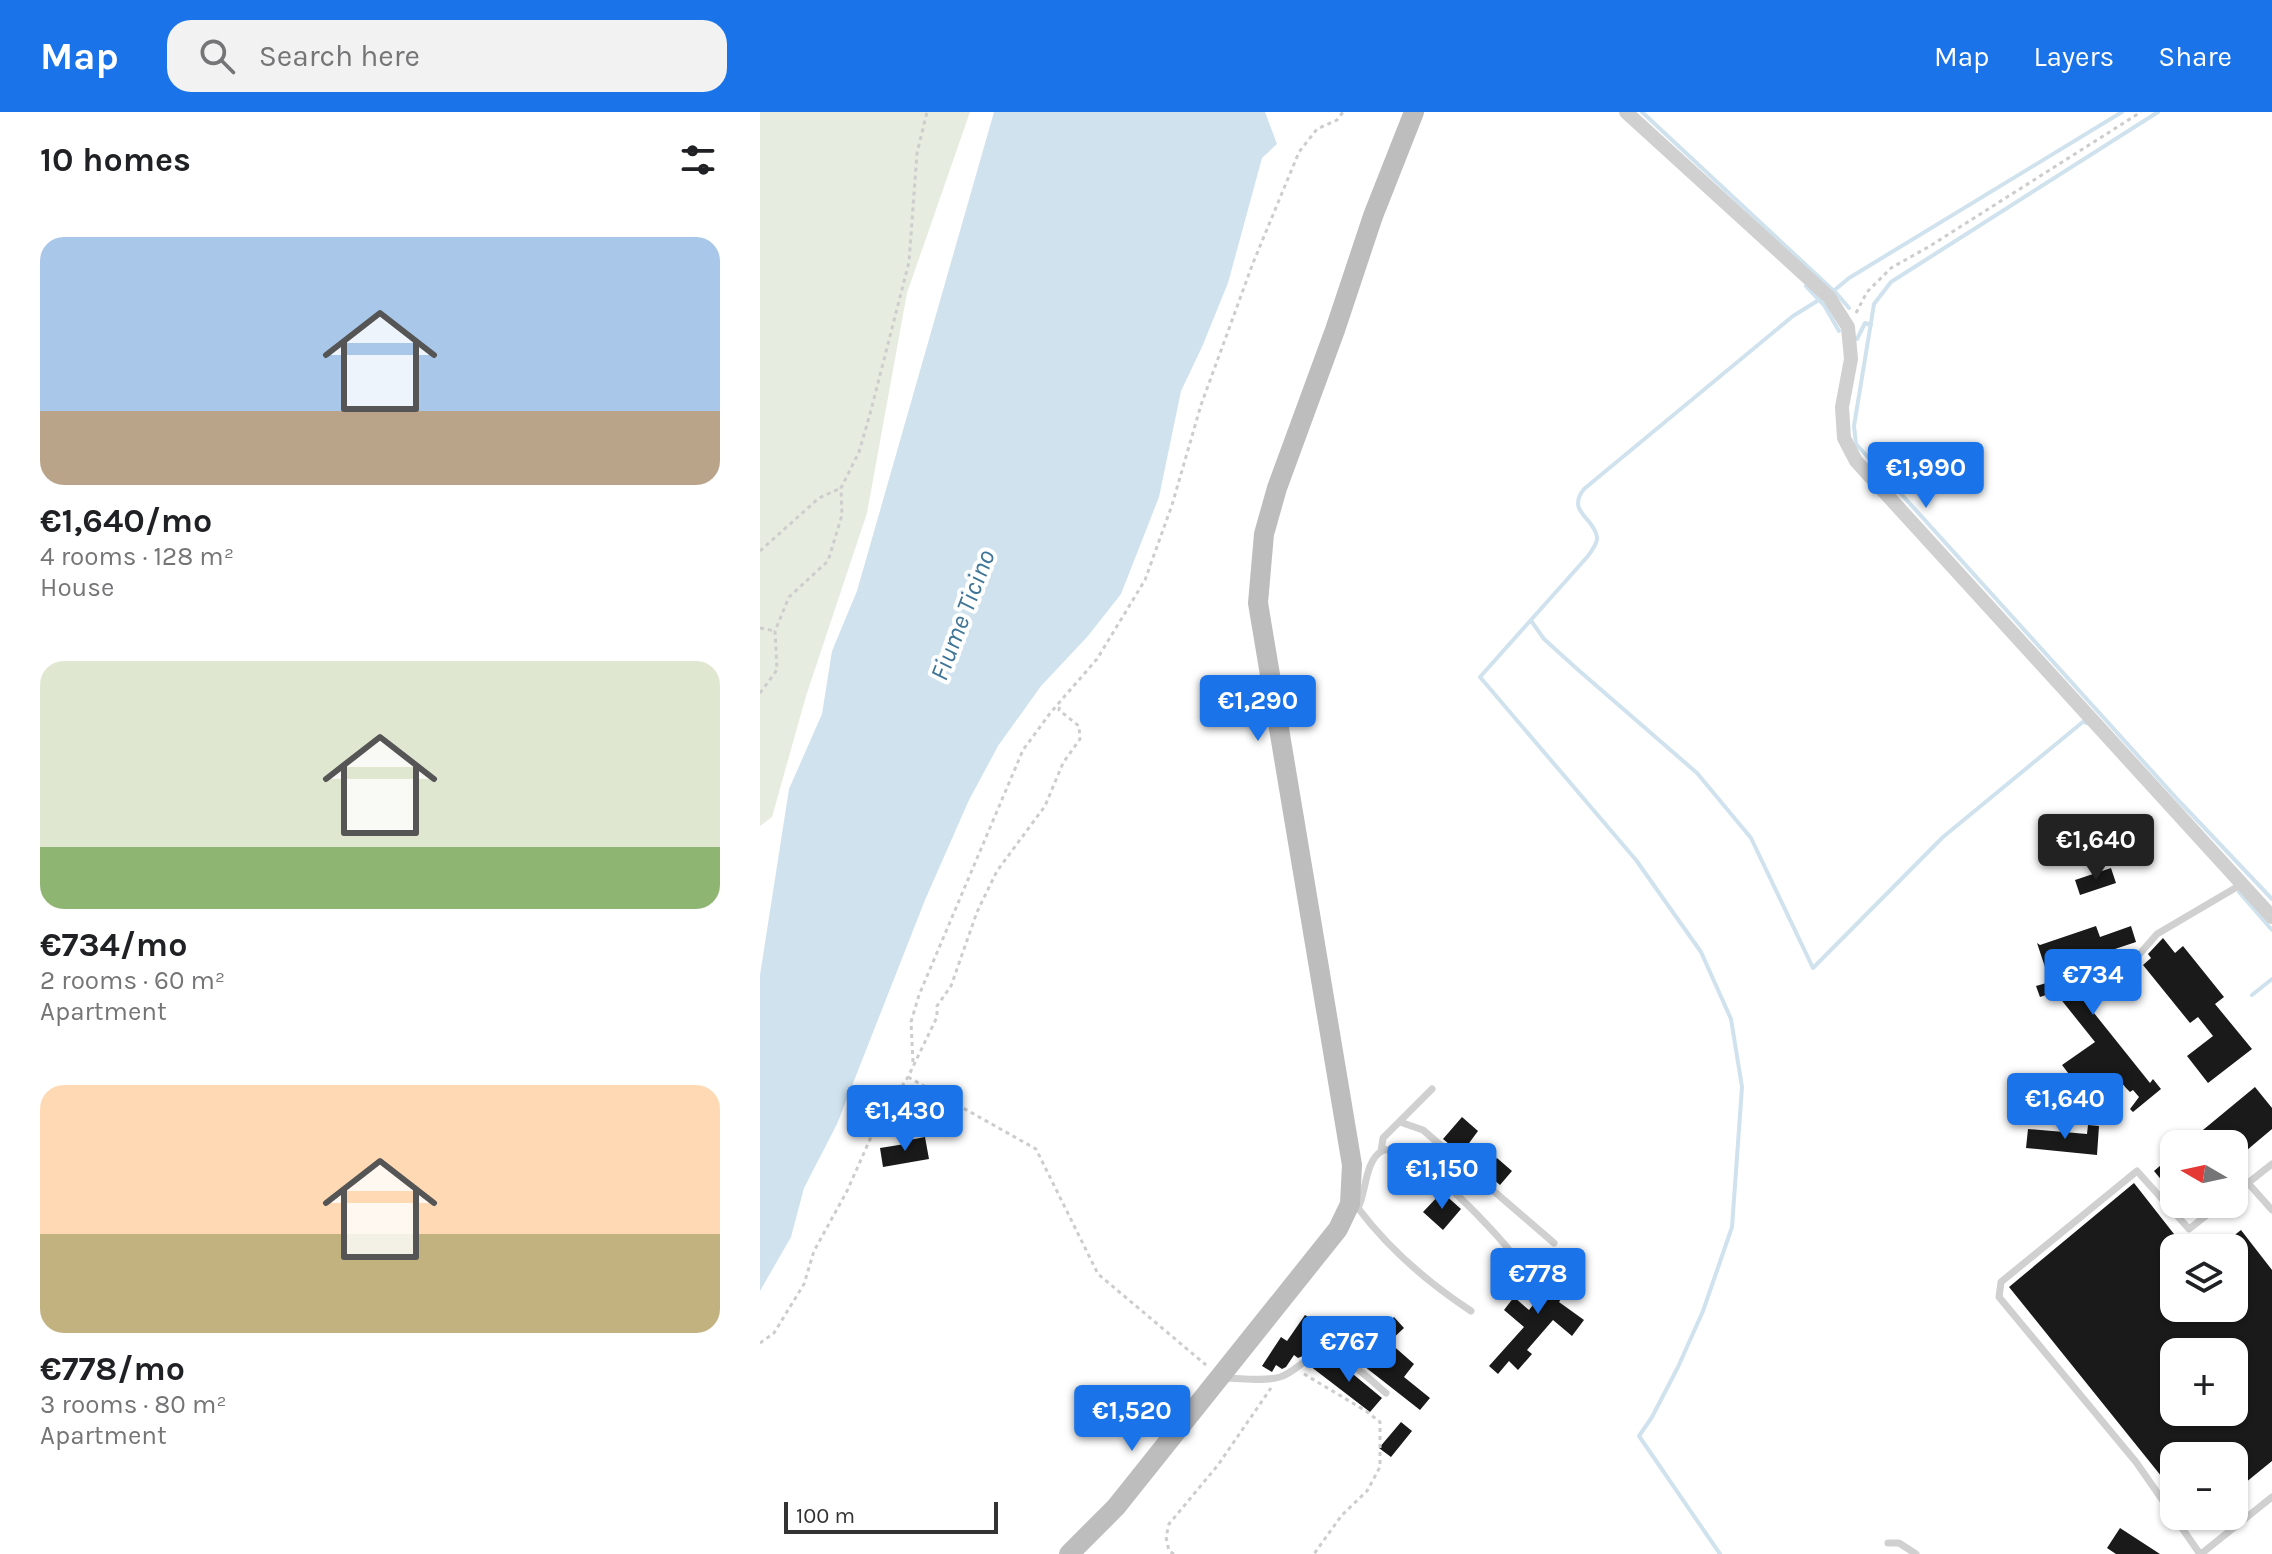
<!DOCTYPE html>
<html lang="en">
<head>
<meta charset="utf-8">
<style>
  :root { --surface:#fff; --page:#f2f2f2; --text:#202124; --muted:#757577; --accent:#1a73e8 }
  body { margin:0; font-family:Karla,sans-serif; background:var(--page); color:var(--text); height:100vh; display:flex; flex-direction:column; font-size:30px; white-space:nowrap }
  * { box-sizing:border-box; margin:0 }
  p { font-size:26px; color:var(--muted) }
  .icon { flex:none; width:44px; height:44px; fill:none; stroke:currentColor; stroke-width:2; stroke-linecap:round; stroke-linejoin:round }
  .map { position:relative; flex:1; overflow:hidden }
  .details { display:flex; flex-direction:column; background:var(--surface); width:760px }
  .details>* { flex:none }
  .needle { width:52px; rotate:279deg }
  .fabs { position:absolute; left:1400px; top:1018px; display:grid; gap:16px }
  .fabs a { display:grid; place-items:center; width:88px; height:88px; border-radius:16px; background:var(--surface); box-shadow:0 2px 6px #0004; font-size:40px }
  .scale { position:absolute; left:24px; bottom:20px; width:214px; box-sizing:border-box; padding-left:8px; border:4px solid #333; border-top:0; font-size:22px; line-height:28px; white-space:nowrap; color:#333; -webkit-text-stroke:6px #fff; paint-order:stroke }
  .price { position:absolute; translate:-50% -68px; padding:0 18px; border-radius:8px; background:var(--accent); color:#fff; font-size:26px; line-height:52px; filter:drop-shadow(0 2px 4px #0008) }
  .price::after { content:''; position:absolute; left:50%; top:48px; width:24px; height:18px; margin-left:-12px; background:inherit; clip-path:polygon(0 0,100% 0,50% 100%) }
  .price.current { background:#222; color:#fff }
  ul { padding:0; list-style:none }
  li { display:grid; align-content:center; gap:16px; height:424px; padding:0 40px }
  li span { display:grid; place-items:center; height:248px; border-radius:24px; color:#555 }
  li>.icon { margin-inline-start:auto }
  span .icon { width:144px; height:144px; fill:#fffc; stroke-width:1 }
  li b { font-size:34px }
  h2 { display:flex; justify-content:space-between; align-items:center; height:96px; padding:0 40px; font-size:34px }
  header { display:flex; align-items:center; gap:48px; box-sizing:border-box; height:112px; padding:0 40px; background:var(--accent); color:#fff }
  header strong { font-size:38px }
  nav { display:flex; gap:44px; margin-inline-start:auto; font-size:28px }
  .search { width:560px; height:72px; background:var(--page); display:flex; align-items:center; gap:20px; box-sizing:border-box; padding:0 28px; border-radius:24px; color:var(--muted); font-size:30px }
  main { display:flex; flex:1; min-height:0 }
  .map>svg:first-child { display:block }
  .green { fill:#e6ecdf }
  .water { fill:#cfe2ee }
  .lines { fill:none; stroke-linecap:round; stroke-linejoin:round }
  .stream { stroke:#cfe2ee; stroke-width:4 }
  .building { fill:#1a1a1a; fill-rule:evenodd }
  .path { stroke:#cdcdcd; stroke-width:3; stroke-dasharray:4 4; stroke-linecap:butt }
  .lane { stroke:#d0d0d0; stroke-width:7 }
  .street { stroke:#d0d0d0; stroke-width:14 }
  .secondary { stroke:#bdbdbd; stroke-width:20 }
  .labels { text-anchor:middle; stroke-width:8; stroke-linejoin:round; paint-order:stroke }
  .water-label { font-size:26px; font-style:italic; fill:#3f7597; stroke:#fff }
</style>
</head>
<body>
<header>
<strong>Map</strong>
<div class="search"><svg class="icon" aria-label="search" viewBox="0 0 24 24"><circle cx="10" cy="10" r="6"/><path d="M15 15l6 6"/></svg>Search here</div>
<nav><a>Map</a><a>Layers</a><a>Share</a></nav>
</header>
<main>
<section class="details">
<h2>10 homes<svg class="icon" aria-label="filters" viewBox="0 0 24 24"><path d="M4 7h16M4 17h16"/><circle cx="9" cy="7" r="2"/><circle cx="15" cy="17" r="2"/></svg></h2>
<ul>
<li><span style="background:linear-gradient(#a9c7e8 70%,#b9a48a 0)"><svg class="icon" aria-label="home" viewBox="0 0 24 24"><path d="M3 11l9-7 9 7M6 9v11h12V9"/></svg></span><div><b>€1,640/mo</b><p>4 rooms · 128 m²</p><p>House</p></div></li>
<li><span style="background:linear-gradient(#dfe7d0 75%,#8fb573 0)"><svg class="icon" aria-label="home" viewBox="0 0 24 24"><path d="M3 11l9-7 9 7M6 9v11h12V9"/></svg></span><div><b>€734/mo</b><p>2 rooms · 60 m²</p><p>Apartment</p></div></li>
<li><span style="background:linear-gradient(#ffd9b3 60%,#c2b280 0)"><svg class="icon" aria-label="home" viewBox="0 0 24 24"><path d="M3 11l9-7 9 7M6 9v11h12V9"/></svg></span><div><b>€778/mo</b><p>3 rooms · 80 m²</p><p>Apartment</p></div></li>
</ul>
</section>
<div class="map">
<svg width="1512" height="1442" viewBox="0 0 1512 1442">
  <rect width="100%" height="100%" fill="#fff"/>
  <path class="green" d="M 0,0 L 210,0 L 147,181 L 107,401 L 46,584 L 12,705 L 0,714 Z"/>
  <path class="water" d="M 234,0 L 505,0 L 517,32 L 502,46 L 468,171 L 442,235 L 421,279 L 399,385 L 361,482 L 328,524 L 281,574 L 238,634 L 209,688 L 165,788 L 77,1012 L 44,1076 L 31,1125 L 0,1179 L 0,863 L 29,677 L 62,602 L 72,539 L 97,479 Z"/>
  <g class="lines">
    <path class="stream" d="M 882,0 L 1077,182 L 1089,196
      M 1398,0 L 1131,170 L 1114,192 L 1094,314 L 1096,332 L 1418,688 L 1512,787
      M 1046,174 L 1064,193 L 1079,219
      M 1071,181 L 1089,166 L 1362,0
      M 1097,227 L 1105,211 L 1111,213
      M 772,510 L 784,527 L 816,556 L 937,661 L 991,726 L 1053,856 L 1183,725 L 1324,609 L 1326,611
      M 1479,780 L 1512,818
      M 1492,883 L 1512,867
      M 960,1442 L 879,1324 L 892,1305 L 918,1255 L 943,1199 L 972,1115 L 982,975 L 971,907 L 941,840 L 876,748 L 720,565 L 828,444 C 831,439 838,432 837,425 C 834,405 806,400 824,377 L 1033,204 L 1062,186"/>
  </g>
  <path class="building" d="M 1351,756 L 1356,771 L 1320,783 L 1315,768 Z
    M 1336,814 L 1340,825 L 1371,814 L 1376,830 L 1298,856 L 1390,971 L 1393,967 L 1401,977 L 1373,1000 L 1370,997 L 1379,985 L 1373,978 L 1370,980 L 1366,976 L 1357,965 L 1328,987 L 1302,953 L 1335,930 L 1295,880 L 1280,885 L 1276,874 L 1290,870 L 1277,831 L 1280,833 Z
    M 1403,826 L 1415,841 L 1423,834 L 1464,885 L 1455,892 L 1492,937 L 1448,971 L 1427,944 L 1453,924 L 1438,905 L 1430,911 L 1383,853 L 1391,846 L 1388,842 Z
    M 1495,975 L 1512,996 L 1512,1017 L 1474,1049 L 1474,1032 L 1426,1032 Z
    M 702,1005 L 718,1019 L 701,1042 L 683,1027 Z
    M 1328,1013 L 1339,1014 L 1337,1043 L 1266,1036 L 1268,1017 L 1327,1022 Z
    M 165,1025 L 169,1047 L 123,1055 L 120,1036 L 145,1032 L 144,1029 Z
    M 1414,1042 L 1414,1083 L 1394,1059 Z
    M 737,1046 L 752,1059 L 740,1073 L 721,1057 L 729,1047 L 733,1050 Z
    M 1374,1071 L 1425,1136 L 1414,1136 L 1414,1196 L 1474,1196 L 1474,1136 L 1458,1136 L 1481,1118 L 1512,1158 L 1512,1349 L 1474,1380 L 1474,1344 L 1414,1344 L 1414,1380 L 1249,1175 ZM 1414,1240 L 1474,1240 L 1474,1300 L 1414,1300 Z
    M 682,1080 L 701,1097 L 683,1118 L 663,1100 Z
    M 779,1139 L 812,1170 L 799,1190 L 824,1208 L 812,1224 L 793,1208 L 767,1238 L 772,1242 L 758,1258 L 749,1249 L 738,1262 L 729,1254 L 764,1215 L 744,1198 L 754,1185 L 769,1198 L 792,1169 L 770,1148 Z
    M 545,1203 L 565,1215 L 573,1205 L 605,1231 L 634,1205 L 644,1216 L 629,1230 L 654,1252 L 644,1265 L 670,1286 L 660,1298 L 595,1247 L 572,1237 L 559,1237 L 538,1246 L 534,1243 L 526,1255 L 522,1257 L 516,1253 L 512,1260 L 502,1254 L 521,1225 L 527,1229 Z
    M 562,1249 L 570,1250 L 588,1258 L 622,1286 L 610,1300 L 550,1254 Z
    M 641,1310 L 652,1319 L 631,1345 L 619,1336 Z
    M 1360,1416 L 1400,1442 L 1356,1442 L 1347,1436 Z"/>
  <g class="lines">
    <path class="path" d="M 1096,201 L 1107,180 L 1131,156 L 1170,134 L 1381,0
      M 0,439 L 59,386 L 81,376
      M 0,516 L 15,519
      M 0,581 L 17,558 L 15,519 L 29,485 L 68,449 L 82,403 L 81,376 L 99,340 L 110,302 L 149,150 L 157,41 L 167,0
      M 153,950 L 151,910 L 159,883 L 263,638 L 291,600 L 337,547 L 385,468 L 412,393 L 441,293 L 493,151 L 539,40 L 557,17 L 577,8 L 583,0
      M 148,965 L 276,1037 L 338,1162 L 446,1253
      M 0,1231 L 14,1221 L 44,1172 L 54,1139 L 87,1079 L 115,1016 L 148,965 L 177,905 L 177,894 L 191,874 L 217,800 L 237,759 L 285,694 L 303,651 L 320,627 L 319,614 L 299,598 L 300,590
      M 544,1262 L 606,1299 L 620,1310 L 620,1355 L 607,1379 L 582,1403 L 554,1442
      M 414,1442 L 409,1439 L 406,1425 L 409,1412 L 458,1353 L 511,1276"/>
    <path class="lane" d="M 1371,852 L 1397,822 L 1482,772
      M 640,1010 L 663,1018 L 794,1131
      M 621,1039 L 623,1026 L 672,977
      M 1488,1071 L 1512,1098
      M 1474,1082 L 1512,1052
      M 596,1094 L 598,1096 C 606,1081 605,1048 622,1039 C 647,1025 734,1118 750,1139 C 758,1149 764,1160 771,1170
      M 598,1096 C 628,1136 670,1172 711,1199
      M 464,1266 C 481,1266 503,1270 520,1265 C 533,1261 540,1251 551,1246 C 578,1232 607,1266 626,1281
      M 1128,1431 L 1139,1431 L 1156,1442
      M 1440,1442 L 1376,1350 L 1239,1185 L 1241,1170 L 1377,1059 L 1429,1117 L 1461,1092
      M 1441,1442 L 1512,1385"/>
    <path class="street" d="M 866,0 L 1069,185 L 1088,215 L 1091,247 L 1082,295 L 1084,326 L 1096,349 L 1512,805"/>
    <path class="secondary" d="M 309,1442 L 356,1395 L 578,1117 L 590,1092 L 592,1053 L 498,491 L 504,422 L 517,376 L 575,218 L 613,104 L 654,0"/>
  </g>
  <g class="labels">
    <g class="water-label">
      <text transform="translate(202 503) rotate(-69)" y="9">Fiume Ticino</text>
    </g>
  </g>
</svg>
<div class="fabs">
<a><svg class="needle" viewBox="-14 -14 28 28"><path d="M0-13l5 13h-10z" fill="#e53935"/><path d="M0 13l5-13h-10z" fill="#757577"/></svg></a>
<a><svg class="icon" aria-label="layers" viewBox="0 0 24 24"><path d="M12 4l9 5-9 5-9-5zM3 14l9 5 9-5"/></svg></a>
<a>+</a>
<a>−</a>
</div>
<div class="scale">100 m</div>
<b class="price" style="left:1166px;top:398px">€1,990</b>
<b class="price" style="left:498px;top:631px">€1,290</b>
<b class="price current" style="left:1336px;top:770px">€1,640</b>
<b class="price" style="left:1333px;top:905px">€734</b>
<b class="price" style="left:1305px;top:1029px">€1,640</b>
<b class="price" style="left:145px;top:1041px">€1,430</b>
<b class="price" style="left:682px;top:1099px">€1,150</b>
<b class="price" style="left:778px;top:1204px">€778</b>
<b class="price" style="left:589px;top:1272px">€767</b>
<b class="price" style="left:372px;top:1341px">€1,520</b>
</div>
</main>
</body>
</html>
